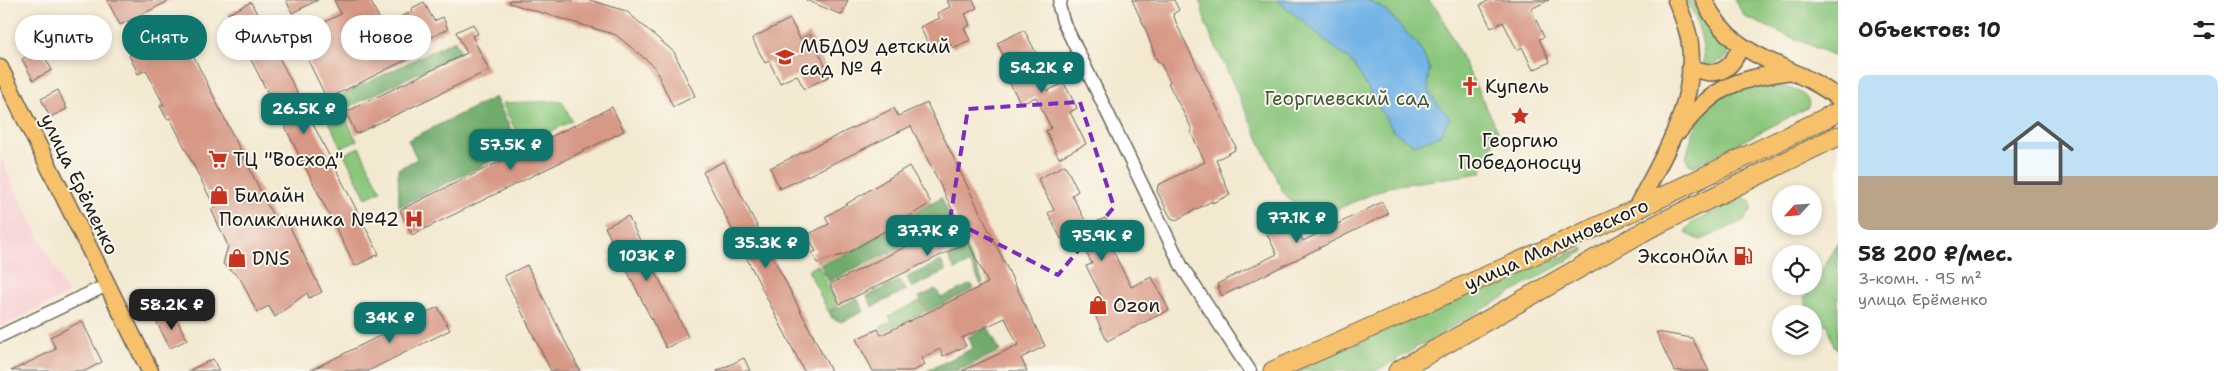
<!DOCTYPE html>
<html lang="ru">
<head>
<meta charset="utf-8">
<style>
  :root { --surface:#fff; --page:#f2f2f2; --text:#222; --muted:#767676; --accent:#0f766e }
  body { margin:0; font-family:"Shantell Sans",sans-serif; background:var(--page); color:var(--text); height:100vh; display:flex; flex-direction:column; font-size:19px; white-space:nowrap }
  * { box-sizing:border-box; margin:0 }
  p { font-size:16px; color:var(--muted) }
  .icon { flex:none; width:28px; height:28px; fill:none; stroke:currentColor; stroke-width:2; stroke-linecap:round; stroke-linejoin:round }
  .map { position:relative; flex:1; overflow:hidden }
  .drawer { display:flex; flex-direction:column; background:var(--surface); width:400px }
  .drawer>* { flex:none }
  .top-card { position:absolute; left:15px; top:15px; width:475px; height:45px; display:flex; gap:10px }
  .needle { width:32px; rotate:244deg }
  .tools { position:absolute; left:1772px; top:185px; display:grid; gap:10px }
  .tools a { display:grid; place-items:center; width:50px; height:50px; border-radius:50%; background:var(--surface); box-shadow:0 2px 8px #0003; font-size:25px }
  .price { position:absolute; translate:-50% -42px; padding:0 11px; border-radius:10px; background:var(--accent); color:#fff; font-size:16px; line-height:32px; filter:drop-shadow(0 1px 2px #0008) }
  .price::after { content:''; position:absolute; left:50%; top:30px; width:15px; height:11px; margin-left:-8px; background:inherit; clip-path:polygon(0 0,100% 0,50% 100%) }
  .price.selected { background:#222; color:#fff }
  ul { padding:0; list-style:none }
  li { display:grid; align-content:center; gap:10px; height:265px; padding:0 20px }
  li span { display:grid; place-items:center; height:155px; border-radius:10px; color:#555 }
  li>.icon { margin-inline-start:auto }
  span .icon { width:90px; height:90px; fill:#fffc; stroke-width:1 }
  li b { font-size:21px }
  h2 { display:flex; justify-content:space-between; align-items:center; height:60px; padding:0 20px; font-size:21px }
  .pill { padding:0 18px; border-radius:22px; background:var(--surface); box-shadow:0 2px 8px #0003; font-size:18px; line-height:45px }
  .pill.selected { background:var(--accent); color:#fff }
  main { display:flex; flex:1; min-height:0 }
  .map>svg:first-child { display:block }
  .built { fill:#f7cfd4 }
  .green { fill:#8ac67c; stroke:#53714c }
  .forest { fill:#6fab6c; stroke:#466444 }
  .water { fill:#73b4e7; stroke:#486882 }
  .building { fill:#d79885 }
  .lines { fill:none; stroke-linecap:round; stroke-linejoin:round }
  .minor-casing { stroke:#67645b; stroke-width:15 }
  .major-casing { stroke:#67645b; stroke-width:19 }
  .highway-casing { stroke:#67645b; stroke-width:21 }
  .minor { stroke:#fff; stroke-width:12 }
  .major { stroke:#f6c16b; stroke-width:16 }
  .highway { stroke:#f6c16b; stroke-width:19 }
  .marked { fill:none; stroke:#7b2cbf; stroke-width:4; stroke-dasharray:10 6; stroke-linejoin:round }
  .labels { text-anchor:middle; stroke-width:4; stroke-linejoin:round; paint-order:stroke }
  .poi-label { font-size:19px; fill:#1c1c1c; stroke:#fbf7ec; text-anchor:start }
  .park-label { font-size:19px; fill:#42583e; stroke:#fbf7ec }
  .street-label { font-size:19px; fill:#1c1c1c; stroke:#fbf7ec }
</style>
</head>
<body>
<main>
<div class="map">
<svg width="1838" height="371" viewBox="0 0 1838 371">
  <rect width="100%" height="100%" fill="#fbf7ec"/>
  <filter id="ink" filterUnits="userSpaceOnUse"><feTurbulence type="fractalNoise" baseFrequency=".02" numOctaves="2"/><feDisplacementMap in="SourceGraphic" scale="10" xChannelSelector="R" yChannelSelector="G"/><feConvolveMatrix kernelMatrix="1 2 1 2 8 2 1 2 1" color-interpolation-filters="sRGB"/></filter>
  <filter id="wash" filterUnits="userSpaceOnUse"><feTurbulence type="fractalNoise" baseFrequency=".0096" numOctaves="4" result="noise"/><feDisplacementMap in="SourceGraphic" scale="20" xChannelSelector="R" yChannelSelector="G"/><feGaussianBlur stdDeviation="1.12" result="paint"/><feColorMatrix in="noise" values="0 0 0 0 0 0 0 0 0 0 0 0 0 0 0 0 0 1.4 0 .05"/><feComposite in="paint" operator="in"/></filter>
  <g filter="url(#wash)">
    <rect width="100%" height="100%" fill="#f3e9d1"/>
    <path class="built" d="M 0,157 L 68,294 L 0,327 Z"/>
    <path class="green" d="M 1200,0 L 1428,0 L 1439,11 L 1498,131 L 1481,173 L 1391,186 L 1309,221 L 1283,192 L 1206,25 Z
      M 1687,0 L 1693,0 L 1708,31 L 1730,53 L 1725,59 L 1709,66 L 1704,65 C 1704,40 1698,22 1687,0 Z
      M 1734,0 L 1838,0 L 1838,55 L 1835,56 L 1745,17 Z
      M 1751,84 C 1765,84 1806,86 1809,103 L 1807,108 L 1694,166 L 1689,164 L 1686,158 C 1691,139 1696,116 1712,103 C 1723,94 1739,89 1751,84 Z
      M 562,101 L 572,121 L 523,145 L 502,103 Z
      M 343,113 L 357,141 L 341,148 L 328,120 Z
      M 359,147 L 381,191 L 366,198 L 344,154 Z
      M 1743,197 L 1750,201 L 1752,208 L 1745,220 L 1701,240 L 1686,234 L 1686,230 L 1692,223 Z
      M 1838,244 L 1838,349 L 1834,347 L 1828,325 L 1814,320 L 1814,314 L 1809,314 L 1804,298 Z
      M 1583,248 L 1584,251 L 1376,371 L 1297,371 L 1463,296 Z
      M 818,265 L 838,306 L 828,311 L 808,270 Z
      M 919,301 L 924,312 L 883,332 L 880,327 L 892,321 L 889,316 Z"/>
    <path class="forest" d="M 455,40 L 461,52 L 327,118 L 321,105 Z
      M 495,97 L 520,147 L 399,207 L 398,169 L 417,159 L 408,140 Z
      M 941,197 L 953,222 L 829,282 L 820,264 L 848,254 Z
      M 966,248 L 983,282 L 981,285 L 970,263 L 955,270 L 948,257 Z
      M 941,261 L 946,271 L 912,288 L 907,277 Z
      M 900,280 L 906,290 L 872,307 L 867,296 Z
      M 971,284 L 973,289 L 926,312 L 919,297 L 936,289 L 941,298 Z
      M 857,298 L 864,311 L 842,322 L 832,318 L 829,312 Z
      M 988,327 L 1000,351 L 958,371 L 927,371 L 973,348 L 968,337 Z"/>
    <path class="water" d="M 1277,0 L 1367,0 L 1384,9 L 1419,46 L 1430,69 C 1423,92 1435,102 1450,117 L 1439,136 L 1414,145 L 1393,131 L 1353,63 Z"/>
    <g id="blocks">
      <path class="building" d="M 107,0 L 171,0 L 120,25 Z
        M 286,0 L 318,0 L 292,13 Z
        M 334,0 L 370,0 L 383,26 L 413,11 L 412,8 L 424,2 L 434,21 L 443,17 L 448,29 L 416,45 L 420,53 L 327,99 L 296,36 L 341,14 Z
        M 510,0 L 590,0 L 626,11 L 674,52 L 695,96 L 673,107 L 654,66 L 616,35 L 509,3 Z
        M 806,0 L 848,0 L 842,15 Z
        M 947,0 L 973,0 L 977,8 L 965,14 L 970,25 L 964,28 L 970,40 L 953,48 L 950,43 L 932,52 L 920,27 L 940,18 L 937,13 L 950,7 Z
        M 1132,0 L 1174,0 L 1179,10 L 1173,14 L 1178,27 L 1236,147 L 1234,148 L 1235,150 L 1216,160 L 1230,195 L 1212,203 L 1212,201 L 1176,220 L 1171,218 L 1157,191 L 1158,185 L 1205,162 L 1191,133 L 1192,129 L 1168,83 L 1170,82 L 1160,62 L 1157,61 L 1145,28 Z
        M 1490,0 L 1549,0 L 1531,9 L 1544,37 L 1539,39 L 1550,62 L 1533,70 L 1522,47 L 1517,50 L 1503,22 L 1491,28 L 1480,5 Z
        M 251,2 L 379,254 L 355,266 L 228,14 Z
        M 790,19 L 800,39 L 810,34 L 830,76 L 804,89 L 797,75 L 780,83 L 769,61 L 765,63 L 752,38 Z
        M 473,24 L 478,34 L 472,36 L 489,70 L 356,134 L 346,112 L 467,53 L 456,32 Z
        M 1024,30 L 1038,56 L 1031,60 L 1047,91 L 1064,83 L 1077,108 L 1070,112 L 1086,144 L 1059,158 L 1046,131 L 1051,128 L 1036,97 L 1021,104 L 1007,78 L 1013,75 L 997,43 Z
        M 177,37 L 187,56 L 192,53 L 276,222 L 285,217 L 322,292 L 309,298 L 307,293 L 275,317 L 269,306 L 257,312 L 240,278 L 223,264 L 228,246 L 211,209 L 215,208 L 170,118 L 167,119 L 160,106 L 164,105 L 146,70 L 138,74 L 129,55 L 153,43 L 155,48 Z
        M 41,50 L 52,70 L 33,80 L 22,59 Z
        M 58,90 L 67,109 L 50,117 L 41,99 Z
        M 927,103 L 1045,346 L 1021,358 L 1027,371 L 962,371 L 1018,345 L 1005,318 L 962,338 L 966,346 L 948,354 L 943,356 L 940,349 L 922,358 L 925,365 L 913,371 L 873,371 L 856,339 L 878,329 L 881,335 L 988,283 L 968,242 L 840,304 L 830,284 L 958,221 L 911,126 L 780,189 L 770,168 L 894,108 L 898,116 Z
        M 612,107 L 624,131 L 412,235 L 400,210 Z
        M 724,161 L 831,371 L 804,371 L 703,172 Z
        M 1065,165 L 1078,191 L 1072,195 L 1088,226 L 1105,218 L 1117,244 L 1111,247 L 1131,287 L 1152,277 L 1169,310 L 1107,341 L 1091,307 L 1104,301 L 1086,266 L 1092,264 L 1076,232 L 1061,239 L 1048,213 L 1054,210 L 1038,179 Z
        M 909,166 L 931,203 L 848,253 L 817,263 L 812,253 L 816,251 L 807,235 L 829,224 L 825,217 Z
        M 1382,202 L 1388,214 L 1222,296 L 1217,284 L 1277,254 L 1261,223 L 1287,211 L 1303,241 Z
        M 628,216 L 688,337 L 666,348 L 605,227 Z
        M 527,265 L 580,371 L 551,371 L 504,276 Z
        M 438,307 L 450,330 L 368,371 L 309,371 Z
        M 174,314 L 187,340 L 170,348 L 157,323 Z
        M 82,321 L 102,362 L 85,371 L 11,371 L 56,349 L 50,337 Z
        M 1656,332 L 1692,338 L 1709,371 L 1674,371 Z
        M 744,358 L 750,371 L 717,371 Z
        M 213,359 L 219,371 L 188,371 Z"/>
    </g>
  </g>
  <g filter="url(#ink)">
    <use href="#blocks" fill-opacity="0" stroke="#67645b" stroke-width="1"/>
    <g class="lines">
      <g class="minor-casing">
        <path id="minor" d="M 1061,0 L 1059,6 L 1063,21 L 1182,267 L 1250,371
          M 0,336 L 107,285"/>
      </g>
      <g class="major-casing">
        <path id="major" d="M 1704,0 C 1733,63 1789,60 1838,98
          M 1690,67 C 1716,78 1730,73 1740,47
          M 0,68 L 150,371
          M 1679,131 C 1715,85 1734,80 1791,71
          M 1635,210 C 1662,159 1697,105 1690,44 C 1688,29 1682,14 1676,0"/>
      </g>
      <g class="highway-casing">
        <path id="highway" d="M 1273,371 L 1635,210 L 1838,112
          M 1398,371 L 1648,229 L 1838,136"/>
      </g>
      <use href="#minor" class="minor"/>
      <use href="#major" class="major"/>
      <use href="#highway" class="highway"/>
    </g>
  </g>
  <path class="marked" d="M 1080,102 L 1114,207 L 1058,275 L 950,219 L 968,109 Z"/>
  <defs>
    <g id="school-bare" transform="scale(1.5)"><path d="M0-5L7-2L0 1L-7-2ZM-4 1L0 2.5L4 1V4Q0 6-4 4Z" fill="#c8321e" stroke="#fbf7ec" stroke-width="2.5" paint-order="stroke"/></g>
    <g id="church-bare" transform="scale(1.5)"><path d="M-1.2-6h2.4v3.5h3.3v2.4h-3.3V6h-2.4V-.1h-3.3v-2.4h3.3Z" fill="#c8321e" stroke="#fbf7ec" stroke-width="2.5" paint-order="stroke"/></g>
    <g id="sight-bare" transform="scale(1.5)"><path d="M0-6L1.8-2.2L6-1.7L2.9 1.2L3.7 5.4L0 3.3L-3.7 5.4L-2.9 1.2L-6-1.7L-1.8-2.2Z" fill="#c8321e" stroke="#fbf7ec" stroke-width="2.5" paint-order="stroke"/></g>
    <g id="supermarket-bare" transform="scale(1.5)"><path d="M-6-5.5h2.5l.6 2H6L4.5 2H-2.5L-4.4-4H-6ZM-1.5 3.2a1.3 1.3 0 1 0 .1 0ZM3 3.2a1.3 1.3 0 1 0 .1 0Z" fill="#c8321e" stroke="#fbf7ec" stroke-width="2.5" paint-order="stroke"/></g>
    <g id="shop-bare" transform="scale(1.5)"><path d="M-5-2.5h2.3a2.7 3.5 0 0 1 5.4 0H5L5.5 6h-11ZM-1.5-2.5h3a1.5 2.3 0 0 0-3 0Z" fill="#c8321e" stroke="#fbf7ec" stroke-width="2.5" paint-order="stroke"/></g>
    <g id="hospital-bare" transform="scale(1.5)"><path d="M-5-5h3v3.5h4V-5h3V5h-3V1.5h-4V5h-3Z" fill="#c8321e" stroke="#fbf7ec" stroke-width="2.5" paint-order="stroke"/></g>
    <g id="fuel-bare" transform="scale(1.5)"><path d="M-5.5-6h7V0h2V4h1.3V-2.5L3-4.5l.8-.8L6-3V5H2.5V1h-1V6h-7ZM-4.2-4.7v3.2H.2V-4.7Z" fill="#c8321e" stroke="#fbf7ec" stroke-width="2.5" paint-order="stroke"/></g>
  </defs>
  <g fill-rule="evenodd">
    <use href="#school-bare" x="785" y="57"/>
    <use href="#church-bare" x="1470" y="86"/>
    <use href="#sight-bare" x="1520" y="116"/>
    <use href="#supermarket-bare" x="218" y="159"/>
    <use href="#shop-bare" x="219" y="195"/>
    <use href="#hospital-bare" x="414" y="219"/>
    <use href="#fuel-bare" x="1743" y="256"/>
    <use href="#shop-bare" x="237" y="258"/>
    <use href="#shop-bare" x="1098" y="305"/>
  </g>
  <g class="labels">
    <g class="poi-label">
      <text x="800" y="53">МБДОУ детский<tspan x="800" dy="22">сад № 4</tspan></text>
      <text x="1485" y="93">Купель</text>
      <text x="1520" y="147" text-anchor="middle">Георгию<tspan x="1520" dy="22">Победоносцу</tspan></text>
      <text x="233" y="166">ТЦ "Восход"</text>
      <text x="234" y="202">Билайн</text>
      <text x="399" y="226" text-anchor="end">Поликлиника №42</text>
      <text x="1728" y="263" text-anchor="end">ЭксонОйл</text>
      <text x="252" y="265">DNS</text>
      <text x="1113" y="312">Ozon</text>
    </g>
    <g class="park-label">
      <text x="1347" y="105">Георгиевский сад</text>
    </g>
    <g class="street-label">
      <text transform="translate(80 184) rotate(64)" y="7">улица Ерёменко</text>
      <text transform="translate(1556 244) rotate(-24)" y="7">улица Малиновского</text>
    </g>
  </g>
</svg>
<div class="tools">
<a><svg class="needle" viewBox="-14 -14 28 28"><path d="M0-13l5 13h-10z" fill="#e53935"/><path d="M0 13l5-13h-10z" fill="#767676"/></svg></a>
<a><svg class="icon" aria-label="locate" viewBox="0 0 24 24"><circle cx="12" cy="12" r="6"/><path d="M12 2v4M12 18v4M2 12h4M18 12h4"/></svg></a>
<a><svg class="icon" aria-label="layers" viewBox="0 0 24 24"><path d="M12 4l9 5-9 5-9-5zM3 14l9 5 9-5"/></svg></a>
</div>
<b class="price" style="left:1042px;top:94px">54.2K ₽</b>
<b class="price" style="left:304px;top:135px">26.5K ₽</b>
<b class="price" style="left:511px;top:171px">57.5K ₽</b>
<b class="price" style="left:1297px;top:244px">77.1K ₽</b>
<b class="price" style="left:928px;top:257px">37.7K ₽</b>
<b class="price" style="left:1102px;top:262px">75.9K ₽</b>
<b class="price" style="left:766px;top:269px">35.3K ₽</b>
<b class="price" style="left:647px;top:282px">103K ₽</b>
<b class="price selected" style="left:172px;top:331px">58.2K ₽</b>
<b class="price" style="left:390px;top:344px">34K ₽</b>
<div class="top-card">
<a class="pill">Купить</a>
<a class="pill selected">Снять</a>
<a class="pill">Фильтры</a>
<a class="pill">Новое</a>
</div>
</div>
<section class="drawer">
<h2>Объектов: 10<svg class="icon" aria-label="filters" viewBox="0 0 24 24"><path d="M4 7h16M4 17h16"/><circle cx="9" cy="7" r="2"/><circle cx="15" cy="17" r="2"/></svg></h2>
<ul>
<li><span style="background:linear-gradient(#bfe0f5 65%,#b9a48a 0)"><svg class="icon" aria-label="home" viewBox="0 0 24 24"><path d="M3 11l9-7 9 7M6 9v11h12V9"/></svg></span><div><b>58 200 ₽/мес.</b><p>3-комн. · 95 m²</p><p>улица Ерёменко</p></div></li>
</ul>
</section>
</main>
</body>
</html>
